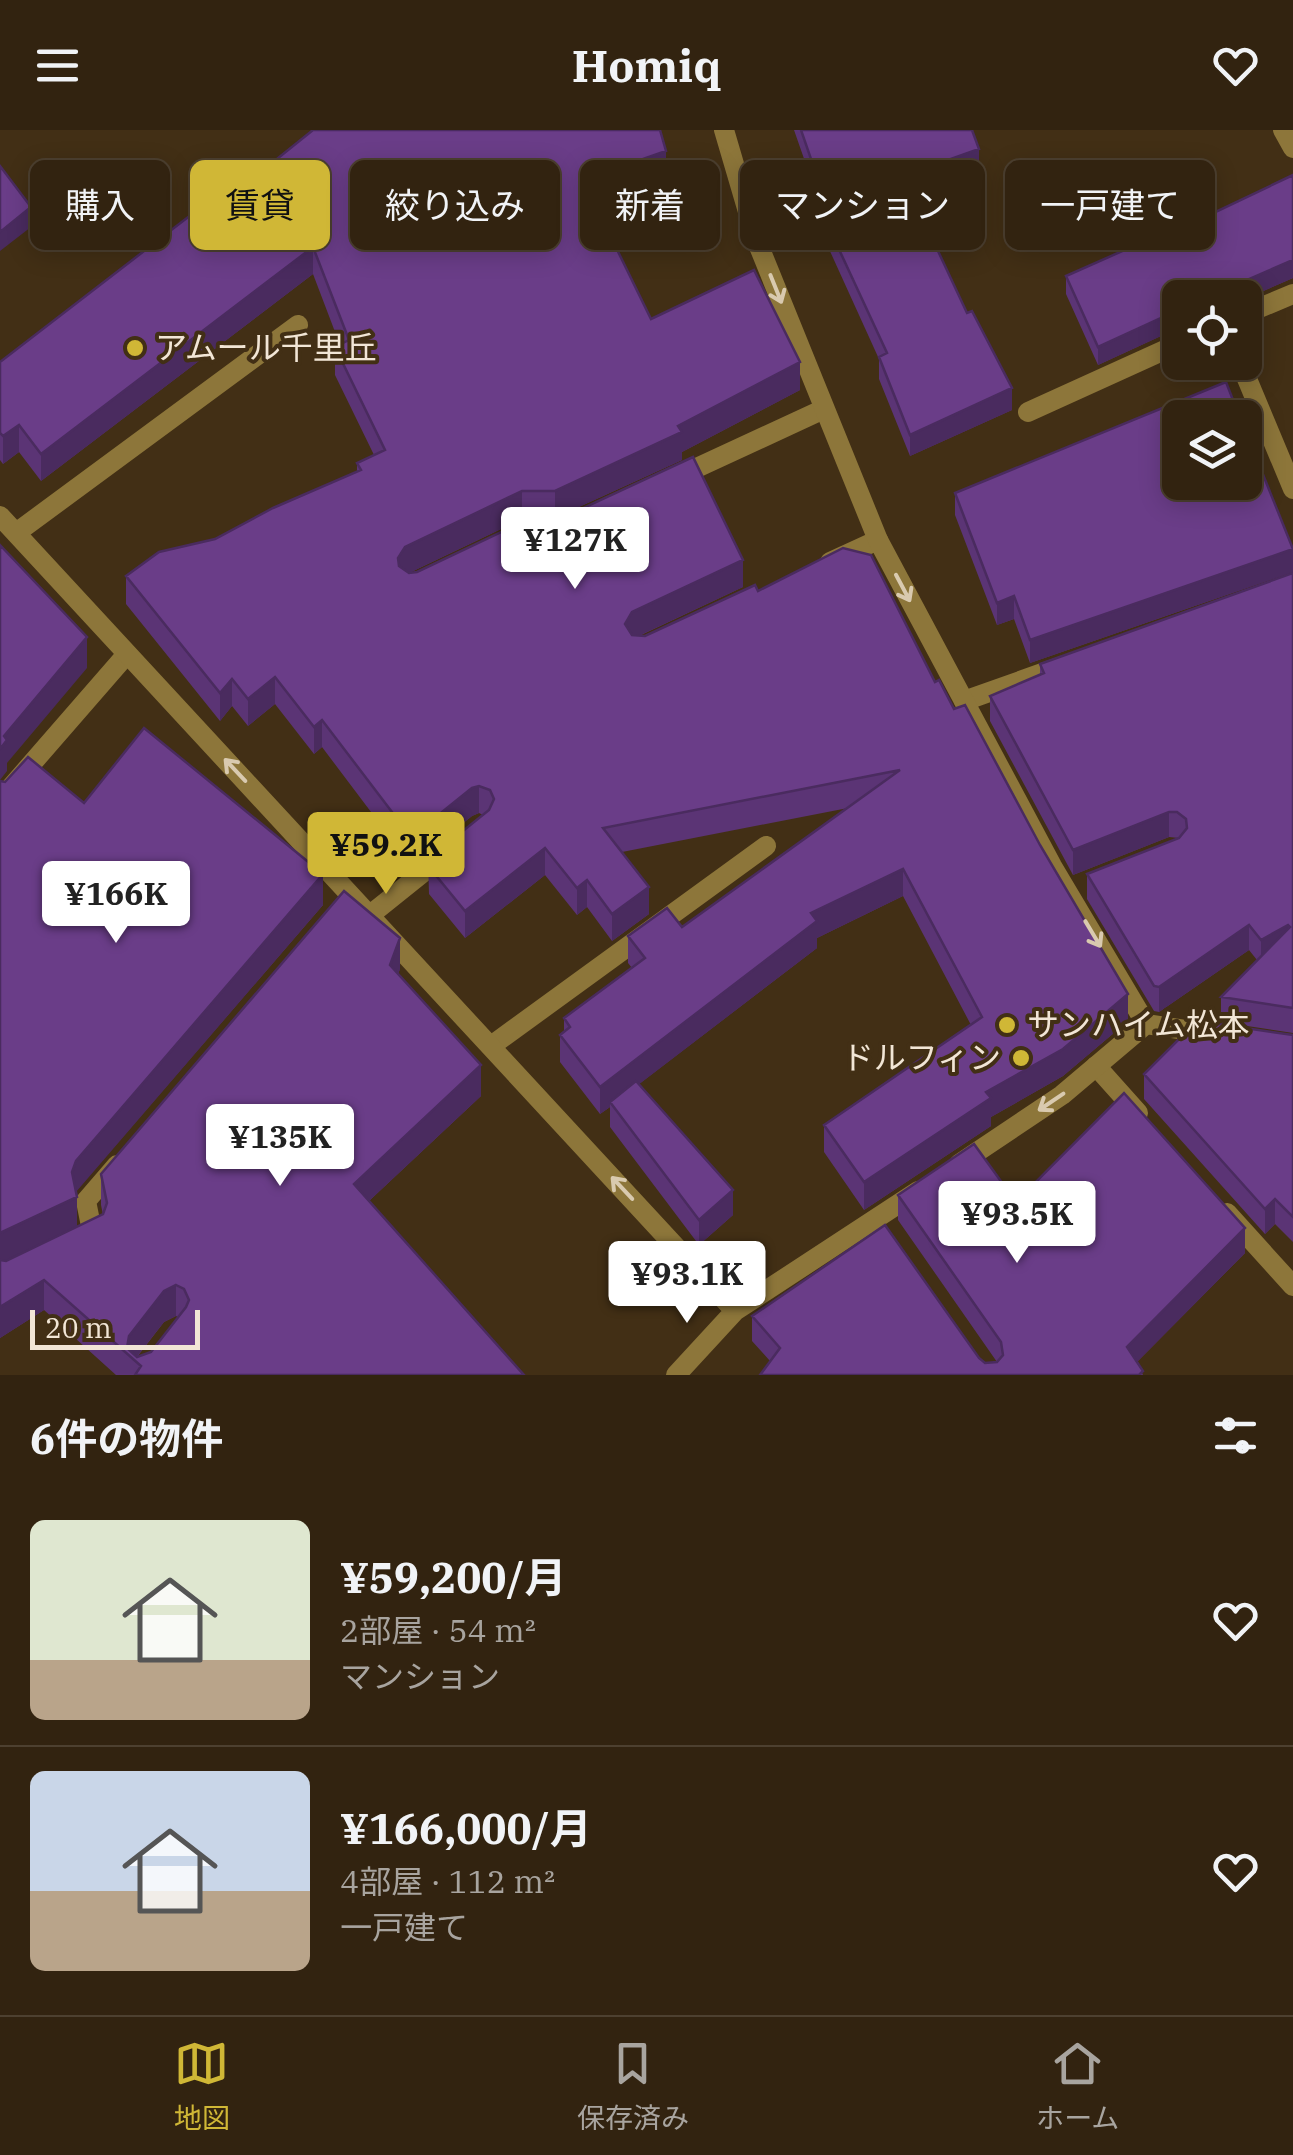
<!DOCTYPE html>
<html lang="ja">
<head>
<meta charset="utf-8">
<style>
  :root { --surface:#322310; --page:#3a2b19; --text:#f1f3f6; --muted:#a8a49f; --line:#4d4030; --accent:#d0b736 }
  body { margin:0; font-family:"IBM Plex Serif","Noto Sans JP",serif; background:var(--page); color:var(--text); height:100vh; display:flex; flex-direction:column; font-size:38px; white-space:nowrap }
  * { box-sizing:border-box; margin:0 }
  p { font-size:32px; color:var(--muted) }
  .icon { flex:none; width:55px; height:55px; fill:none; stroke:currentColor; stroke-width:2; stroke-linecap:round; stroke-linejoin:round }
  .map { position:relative; height:1245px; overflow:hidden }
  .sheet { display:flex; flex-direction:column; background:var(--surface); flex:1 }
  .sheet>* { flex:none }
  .guide { position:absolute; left:30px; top:30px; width:1235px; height:90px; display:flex; gap:20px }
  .tools { position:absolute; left:1162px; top:150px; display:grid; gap:20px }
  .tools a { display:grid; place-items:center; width:100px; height:100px; border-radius:15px; background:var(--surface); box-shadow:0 5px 25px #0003,0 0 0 2px var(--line); font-size:50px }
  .scale { position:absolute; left:30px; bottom:25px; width:170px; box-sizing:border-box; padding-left:10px; border:5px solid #f2e6d6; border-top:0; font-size:28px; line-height:35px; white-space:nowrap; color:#f2e6d6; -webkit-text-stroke:8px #422f15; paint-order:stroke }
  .price { position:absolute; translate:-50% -85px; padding:0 22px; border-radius:10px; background:#fff; color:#222; font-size:32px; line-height:65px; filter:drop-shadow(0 2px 5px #0008) }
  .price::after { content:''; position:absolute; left:50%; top:60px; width:30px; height:22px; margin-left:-15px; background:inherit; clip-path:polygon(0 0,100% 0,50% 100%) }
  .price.selected { background:var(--accent); color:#111 }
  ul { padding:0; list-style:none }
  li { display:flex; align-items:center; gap:30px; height:250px; padding:0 30px }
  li+li { border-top:2px solid var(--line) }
  li span { display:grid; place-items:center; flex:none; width:280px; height:200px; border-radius:15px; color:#555 }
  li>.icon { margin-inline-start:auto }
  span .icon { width:120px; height:120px; fill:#fffc; stroke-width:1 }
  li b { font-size:42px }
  h2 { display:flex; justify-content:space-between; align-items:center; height:120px; padding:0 30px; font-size:42px }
  .pill { padding:0 35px; border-radius:15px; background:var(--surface); box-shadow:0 5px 25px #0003,0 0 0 2px var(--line); font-size:35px; line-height:90px }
  .pill.selected { background:var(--accent); color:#111 }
  header { display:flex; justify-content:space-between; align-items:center; height:130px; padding:0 30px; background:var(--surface); font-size:45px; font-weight:800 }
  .menu { display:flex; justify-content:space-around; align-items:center; height:140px; border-top:2px solid var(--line); background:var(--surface); font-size:28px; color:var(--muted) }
  .menu a { display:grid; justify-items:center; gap:5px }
  .menu .selected { color:var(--accent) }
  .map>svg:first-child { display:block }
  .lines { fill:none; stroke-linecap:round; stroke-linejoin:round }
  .lane { stroke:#8d763a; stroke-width:20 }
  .street { stroke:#8d763a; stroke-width:20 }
  .wall { fill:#5b3475; fill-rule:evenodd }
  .shaded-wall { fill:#4a2b5f }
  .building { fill:#6a3d88; stroke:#4a2b5f; stroke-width:2.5; fill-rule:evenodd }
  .oneway { stroke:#d9caaf }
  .poi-dot { fill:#d0b736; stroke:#422f15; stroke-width:4 }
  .labels { text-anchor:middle; stroke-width:8; stroke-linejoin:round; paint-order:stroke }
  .poi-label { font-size:32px; fill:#f2e6d6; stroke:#422f15; text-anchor:start }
</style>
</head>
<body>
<header><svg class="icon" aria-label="menu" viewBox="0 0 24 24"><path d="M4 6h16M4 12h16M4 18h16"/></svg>Homiq<svg class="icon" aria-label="heart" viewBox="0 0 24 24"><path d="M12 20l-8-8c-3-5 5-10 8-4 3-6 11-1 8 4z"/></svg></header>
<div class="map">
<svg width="1293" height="1245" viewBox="0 0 1293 1245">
  <rect width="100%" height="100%" fill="#422f15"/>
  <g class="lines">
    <path class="lane" d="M 1283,0 L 1293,18
      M 1245,184 L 1293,164
      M 1240,232 L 1293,359
      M 1028,282 L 1180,213
      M 677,347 L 824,279
      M 830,432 L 878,410
      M 964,571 L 1065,535
      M 0,670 L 127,524
      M 491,916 L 766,716
      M 1096,936 L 1138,983
      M 1227,1083 L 1293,1156
      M 87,1109 L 93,1106 L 86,1071 L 117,1035"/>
    <path class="street" d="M 724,0 L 756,109 L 878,410 L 1052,736 L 1146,894
      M 0,386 L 735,1181
      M 16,403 L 298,195
      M 370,785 L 446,724
      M 959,1034 L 1062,965 L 1146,894 L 1212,904
      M 676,1245 L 735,1181 L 918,1061"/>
  </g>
  <path class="wall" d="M 794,0 L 972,0 L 979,40 L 912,64 L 1012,280 L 910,326 L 879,249 L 879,229 L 824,108 L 824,86 Z
    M 262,41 L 666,48 L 594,73 L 651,189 L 800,260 L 682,322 L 682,330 L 557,387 L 743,457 L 639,506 L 645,506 L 758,461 L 935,552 L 1128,891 L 1063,946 L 991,987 L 991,996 L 864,1080 L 824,1022 L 824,995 L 971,895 L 903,766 L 817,808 L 817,818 L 639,954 L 733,1085 L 699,1115 L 610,997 L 610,977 L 600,984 L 560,932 L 560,905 L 564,902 L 564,888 L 632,838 L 628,833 L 628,806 L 682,797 L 848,678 L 622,722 L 649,784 L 612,811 L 587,777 L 577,785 L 545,745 L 465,808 L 429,764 L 428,729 L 483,685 L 479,683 L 472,686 L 411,735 L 322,617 L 314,624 L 275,574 L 248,596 L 232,576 L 220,591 L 126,474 L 126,446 L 215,409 L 357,342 L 357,333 L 374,325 L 335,245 L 335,217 L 340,215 L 313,144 L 41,351 L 19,322 L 3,334 L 0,330 L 0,232 ZM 529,388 L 417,442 L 409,443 L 522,389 Z
    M 1293,45 L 1293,148 L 1245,169 L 1245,168 L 1180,168 L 1180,200 L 1174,200 L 1098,235 L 1066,164 L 1066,146 L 1182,98 Z
    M 955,363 L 1293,442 L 1030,533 L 1014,489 L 997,495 L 955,385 Z
    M 1293,443 L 1293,903 L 1221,892 L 1221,867 L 1257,830 L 1249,820 L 1159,882 L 1154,881 L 1087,769 L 1087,744 L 1179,708 L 1169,707 L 1073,745 L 990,591 L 990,566 L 1040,545 L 1040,534 Z
    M 0,651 L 84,673 L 323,775 L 76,1061 L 77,1097 L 103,1085 L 101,1075 L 101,1044 L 400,839 L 398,844 L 481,966 L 369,1071 L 524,1245 L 116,1245 L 44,1180 L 0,1208 ZM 176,1186 L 178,1187 L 151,1222 L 137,1227 L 164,1192 Z
    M 1291,905 L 1293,905 L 1293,1112 L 1275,1094 L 1265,1104 L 1144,969 L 1144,944 Z
    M 898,1065 L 1016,1072 L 1245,1123 L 1137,1232 L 1143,1245 L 770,1231 L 752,1211 L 752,1186 L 979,1228 L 985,1233 L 997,1232 L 898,1090 Z"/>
  <path class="shaded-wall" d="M 979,19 L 979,40 L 903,68 L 903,46 Z
    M 666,21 L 666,48 L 583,77 L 583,50 Z
    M 31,77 L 31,97 L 0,121 L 0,102 Z
    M 313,117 L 313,144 L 41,351 L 41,324 Z
    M 1293,130 L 1293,148 L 1245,169 L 1245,168 L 1218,168 L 1240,153 Z
    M 1174,182 L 1174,200 L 1098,235 L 1098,217 Z
    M 800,232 L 800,260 L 682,322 L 682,330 L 555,388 L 555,361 Z
    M 1012,258 L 1012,280 L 910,326 L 910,305 Z
    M 19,295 L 19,322 L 3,334 L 3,306 Z
    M 522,361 L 522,389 L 405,445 L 398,455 L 398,428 L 405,417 Z
    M 1293,419 L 1293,442 L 1030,533 L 1030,510 Z
    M 743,430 L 743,457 L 632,509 L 625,494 L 632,482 Z
    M 1014,466 L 1014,489 L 997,495 L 997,473 Z
    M 87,507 L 87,538 L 7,633 L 7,641 L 0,650 L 0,619 L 4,606 Z
    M 275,547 L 275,574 L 248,596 L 248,569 Z
    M 232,549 L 232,576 L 220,591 L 220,563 Z
    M 322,590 L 322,617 L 314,624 L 314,597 Z
    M 479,656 L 479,683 L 472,686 L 411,735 L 411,707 L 472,658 Z
    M 1169,682 L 1169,707 L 1073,745 L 1073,720 Z
    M 545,718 L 545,745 L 465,808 L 465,781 Z
    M 903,739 L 903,766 L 817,808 L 817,818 L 612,975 L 610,972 L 610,977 L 600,984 L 600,957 L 811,783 Z
    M 323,744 L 323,775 L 76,1062 L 77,1067 L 77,1098 L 0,1134 L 0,1103 L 72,1042 L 76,1031 Z
    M 587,750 L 587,777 L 577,785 L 577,758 Z
    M 649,757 L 649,784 L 612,811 L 612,784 Z
    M 1249,795 L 1249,820 L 1159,882 L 1159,857 Z
    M 1288,795 L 1288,820 L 1261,835 L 1261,810 Z
    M 400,808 L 400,839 L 390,866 L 390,835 Z
    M 1128,864 L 1128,891 L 1063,946 L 991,987 L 991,996 L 864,1080 L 864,1052 L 986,962 Z
    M 481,935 L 481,966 L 354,1085 L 354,1054 Z
    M 733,1060 L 733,1085 L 699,1115 L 699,1090 Z
    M 1275,1069 L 1275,1094 L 1265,1104 L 1265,1079 Z
    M 1245,1098 L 1245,1123 L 1127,1242 L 1127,1217 Z
    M 44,1150 L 44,1180 L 0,1208 L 0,1177 Z
    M 176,1155 L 176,1186 L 164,1192 L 134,1230 L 127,1224 L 129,1206 L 164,1161 Z"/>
  <path class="building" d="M 313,0 L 660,0 L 666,21 L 583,50 L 651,189 L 754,140 L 800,232 L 678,296 L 682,302 L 555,361 L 522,361 L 405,417 L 398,428 L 399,436 L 409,443 L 417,442 L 531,388 L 564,387 L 693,327 L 743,430 L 632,482 L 625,494 L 632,505 L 645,506 L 755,455 L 758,461 L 843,418 L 871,425 L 935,552 L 939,550 L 954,579 L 965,575 L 1040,715 L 1128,864 L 1063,919 L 986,962 L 991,968 L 864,1052 L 824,995 L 982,887 L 903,739 L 811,783 L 817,791 L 600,957 L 560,905 L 570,897 L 564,888 L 645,828 L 628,806 L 667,778 L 682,797 L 900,640 L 603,698 L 649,757 L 612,784 L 587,750 L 577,758 L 545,718 L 465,781 L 429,737 L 432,735 L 428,729 L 489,680 L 494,669 L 490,660 L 479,656 L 472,658 L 411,707 L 322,590 L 314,597 L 275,547 L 248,569 L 232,549 L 220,563 L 126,446 L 159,422 L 215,409 L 273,378 L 361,340 L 357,333 L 385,320 L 335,217 L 349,210 L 313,117 L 41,324 L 19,295 L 3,306 L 0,303 L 0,232 L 257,34 L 262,41 Z
    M 801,0 L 972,0 L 979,19 L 903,46 L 967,183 L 972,181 L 1012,258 L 910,305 L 879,227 L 887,223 L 824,87 L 830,84 Z
    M 0,36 L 31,77 L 0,102 Z
    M 1293,45 L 1293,130 L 1240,153 L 1233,161 L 1218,168 L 1180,168 L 1180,182 L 1174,182 L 1098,217 L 1066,146 L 1181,95 L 1182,98 Z
    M 1226,252 L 1240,288 L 1180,288 L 1180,352 L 1245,352 L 1245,300 L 1293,419 L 1030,510 L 1014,466 L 997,473 L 955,363 Z
    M 0,415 L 87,507 L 4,606 L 7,610 L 0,619 Z
    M 1293,443 L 1293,878 L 1221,867 L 1290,797 L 1288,795 L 1261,810 L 1249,795 L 1159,857 L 1154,856 L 1087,744 L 1179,708 L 1187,698 L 1186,689 L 1177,682 L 1169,682 L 1073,720 L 990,566 L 1044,543 L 1040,534 Z
    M 144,598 L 323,744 L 76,1031 L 72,1042 L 77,1067 L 0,1103 L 0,651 L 5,652 L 28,627 L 84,673 Z
    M 344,761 L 400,808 L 390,835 L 481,935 L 354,1054 L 524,1245 L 135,1245 L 141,1236 L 44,1150 L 0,1177 L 0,1130 L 6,1131 L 103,1084 L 107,1073 L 101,1044 ZM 176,1155 L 184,1159 L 189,1170 L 186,1177 L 151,1222 L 137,1227 L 127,1218 L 129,1206 L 164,1161 Z
    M 1197,891 L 1293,905 L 1293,1087 L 1275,1069 L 1265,1079 L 1144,944 Z
    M 636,951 L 733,1060 L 699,1090 L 610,972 Z
    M 1124,963 L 1245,1098 L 1127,1217 L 1143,1241 L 1139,1245 L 760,1245 L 780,1218 L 752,1186 L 885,1095 L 979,1228 L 985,1233 L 997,1232 L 1003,1225 L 1001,1212 L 898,1065 L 974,1014 L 1016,1072 Z"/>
  <defs><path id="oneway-shaft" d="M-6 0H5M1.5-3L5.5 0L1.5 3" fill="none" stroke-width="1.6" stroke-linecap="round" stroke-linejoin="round" transform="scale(2.5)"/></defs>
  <g class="oneway">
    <use href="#oneway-shaft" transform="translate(776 159) rotate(68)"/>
    <use href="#oneway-shaft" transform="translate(903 458) rotate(62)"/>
    <use href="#oneway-shaft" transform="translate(235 640) rotate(-133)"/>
    <use href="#oneway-shaft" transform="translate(1093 804) rotate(59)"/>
    <use href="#oneway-shaft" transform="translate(1051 972) rotate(146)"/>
    <use href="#oneway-shaft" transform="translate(622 1058) rotate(-133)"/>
  </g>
  <g class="poi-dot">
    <circle cx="135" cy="218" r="10"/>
    <circle cx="1007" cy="895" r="10"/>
    <circle cx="1021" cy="928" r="10"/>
  </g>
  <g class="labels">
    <g class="poi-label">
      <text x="155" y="229">アムール千里丘</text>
      <text x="1027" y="906">サンハイム松本</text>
      <text x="1001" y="939" text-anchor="end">ドルフィン</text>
    </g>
  </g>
</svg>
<div class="tools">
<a><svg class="icon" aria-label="locate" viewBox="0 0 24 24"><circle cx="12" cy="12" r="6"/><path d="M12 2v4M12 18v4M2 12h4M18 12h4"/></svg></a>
<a><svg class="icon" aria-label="layers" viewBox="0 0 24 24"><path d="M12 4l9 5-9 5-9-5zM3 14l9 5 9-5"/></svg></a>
</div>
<div class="scale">20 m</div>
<b class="price" style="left:575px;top:462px">¥127K</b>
<b class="price selected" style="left:386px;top:767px">¥59.2K</b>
<b class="price" style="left:116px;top:816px">¥166K</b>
<b class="price" style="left:280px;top:1059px">¥135K</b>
<b class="price" style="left:1017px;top:1136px">¥93.5K</b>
<b class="price" style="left:687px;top:1196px">¥93.1K</b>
<div class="guide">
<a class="pill">購入</a>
<a class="pill selected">賃貸</a>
<a class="pill">絞り込み</a>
<a class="pill">新着</a>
<a class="pill">マンション</a>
<a class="pill">一戸建て</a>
</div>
</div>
<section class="sheet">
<h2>6件の物件<svg class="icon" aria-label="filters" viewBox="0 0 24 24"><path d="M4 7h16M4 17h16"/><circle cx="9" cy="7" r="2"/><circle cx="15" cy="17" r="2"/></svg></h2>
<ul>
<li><span style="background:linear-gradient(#dfe7d0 70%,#b9a48a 0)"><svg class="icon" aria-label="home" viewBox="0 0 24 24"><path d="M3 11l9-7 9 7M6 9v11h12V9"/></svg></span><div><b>¥59,200/月</b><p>2部屋 · 54 m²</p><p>マンション</p></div><svg class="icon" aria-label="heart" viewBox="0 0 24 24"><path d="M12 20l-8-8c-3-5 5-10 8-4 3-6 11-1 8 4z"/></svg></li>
<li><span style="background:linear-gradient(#c9d6e8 60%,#b9a48a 0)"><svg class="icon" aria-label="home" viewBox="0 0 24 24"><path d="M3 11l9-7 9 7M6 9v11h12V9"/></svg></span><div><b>¥166,000/月</b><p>4部屋 · 112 m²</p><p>一戸建て</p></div><svg class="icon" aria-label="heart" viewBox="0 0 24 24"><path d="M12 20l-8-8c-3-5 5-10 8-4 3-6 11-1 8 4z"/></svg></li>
</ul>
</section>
<nav class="menu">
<a class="selected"><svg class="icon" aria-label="map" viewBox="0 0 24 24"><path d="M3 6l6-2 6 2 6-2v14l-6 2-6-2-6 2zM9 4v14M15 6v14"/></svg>地図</a>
<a><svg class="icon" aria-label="saved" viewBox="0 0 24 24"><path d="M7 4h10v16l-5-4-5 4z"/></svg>保存済み</a>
<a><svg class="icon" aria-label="home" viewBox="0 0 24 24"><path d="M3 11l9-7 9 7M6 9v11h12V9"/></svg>ホーム</a>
</nav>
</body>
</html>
